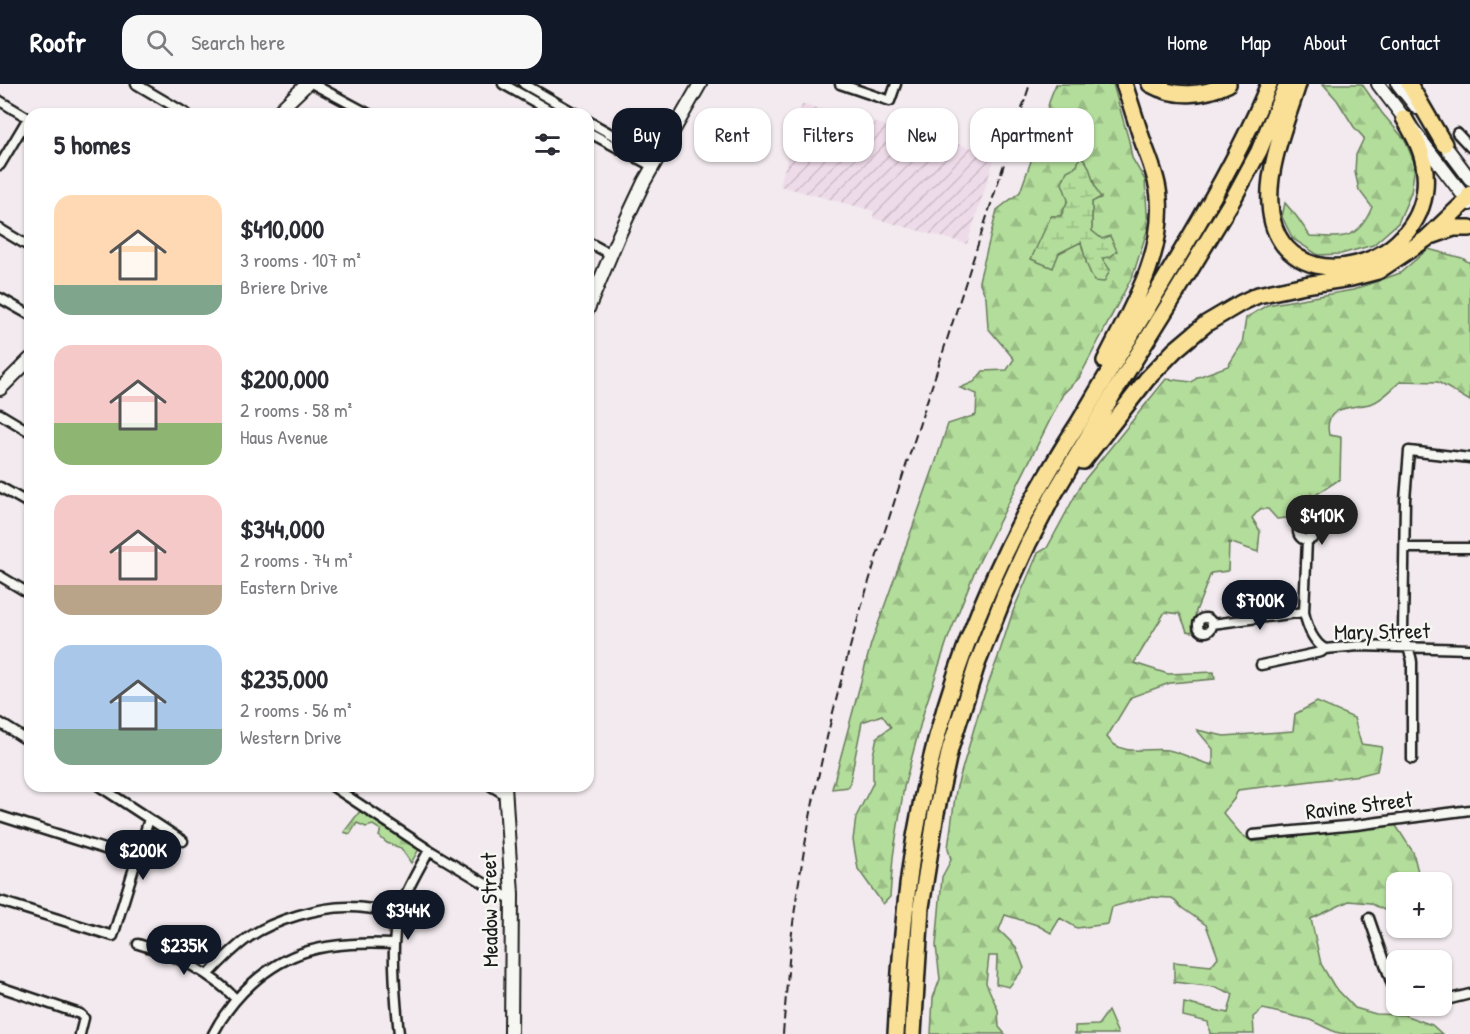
<!DOCTYPE html>
<html lang="en">
<head>
<meta charset="utf-8">
<style>
  :root { --surface:#fff; --page:#f7f7f7; --text:#2b2b33; --muted:#7c7c81; --accent:#111827 }
  body { margin:0; font-family:"Patrick Hand",sans-serif; background:var(--page); color:var(--text); height:100vh; display:flex; flex-direction:column; font-size:22px; white-space:nowrap }
  * { box-sizing:border-box; margin:0 }
  p { font-size:20px; color:var(--muted) }
  .icon { flex:none; width:33px; height:33px; fill:none; stroke:currentColor; stroke-width:2; stroke-linecap:round; stroke-linejoin:round }
  .map { position:relative; flex:1; overflow:hidden }
  .panel { position:absolute; left:24px; top:24px; width:570px; height:684px; display:flex; flex-direction:column; background:var(--surface); border-radius:18px; box-shadow:0 2px 4px #0004 }
  .panel>* { flex:none }
  .banner { position:absolute; left:612px; top:24px; width:570px; height:54px; display:flex; gap:12px }
  .tools { position:absolute; left:1386px; top:788px; display:grid; gap:12px }
  .tools a { display:grid; place-items:center; width:66px; height:66px; border-radius:12px; background:var(--surface); box-shadow:0 2px 4px #0004; font-size:30px }
  .price { position:absolute; translate:-50% -51px; padding:0 14px; border-radius:21px; background:var(--accent); color:#fff; font-size:20px; line-height:39px; filter:drop-shadow(0 2px 3px #0008) }
  .price::after { content:''; position:absolute; left:50%; top:36px; width:18px; height:14px; margin-left:-9px; background:inherit; clip-path:polygon(0 0,100% 0,50% 100%) }
  .price.current { background:#222; color:#fff }
  ul { padding:0; list-style:none }
  li { display:flex; align-items:center; gap:18px; height:150px; padding:0 30px }
  li span { display:grid; place-items:center; flex:none; width:168px; height:120px; border-radius:18px; color:#555 }
  li>.icon { margin-inline-start:auto }
  span .icon { width:72px; height:72px; fill:#fffc; stroke-width:1 }
  li b { font-size:26px }
  h2 { display:flex; justify-content:space-between; align-items:center; height:72px; padding:0 30px; font-size:26px }
  .pill { padding:0 21px; border-radius:18px; background:var(--surface); box-shadow:0 2px 4px #0004; font-size:21px; line-height:54px }
  .pill.current { background:var(--accent); color:#fff }
  header { display:flex; align-items:center; gap:36px; box-sizing:border-box; height:84px; padding:0 30px; background:var(--accent); color:#fff }
  header strong { font-size:28px }
  nav { display:flex; gap:33px; margin-inline-start:auto; font-size:21px }
  .search { width:420px; height:54px; background:var(--page); display:flex; align-items:center; gap:15px; box-sizing:border-box; padding:0 21px; border-radius:18px; color:var(--muted); font-size:22px }
  .map>svg:first-child { display:block }
  .industrial { fill:url(#industrial-furrows) }
  .forest { fill:url(#forest-firs); stroke:#687c5c; stroke-width:1.5; fill-rule:evenodd }
  .wetland { fill:url(#wetland-marsh); stroke:#687c5c; stroke-width:1.5 }
  .lines { fill:none; stroke-linecap:round; stroke-linejoin:round }
  .street-casing { stroke:#1c1c1c; stroke-width:13 }
  .secondary-casing { stroke:#1c1c1c; stroke-width:16 }
  .highway-casing { stroke:#1c1c1c; stroke-width:20 }
  .street { stroke:#f6f6f2; stroke-width:8 }
  .secondary { stroke:#f6f6f2; stroke-width:12 }
  .highway { stroke:#f9e096; stroke-width:15 }
  .rail { stroke:#1c1c1c; stroke-width:2; stroke-dasharray:9 4.5; stroke-linecap:butt }
  .labels { text-anchor:middle; stroke-width:5; stroke-linejoin:round; paint-order:stroke }
  .street-label { font-size:22px; fill:#1c1c1c; stroke:#f6f6f2 }
</style>
</head>
<body>
<header>
<strong>Roofr</strong>
<div class="search"><svg class="icon" aria-label="search" viewBox="0 0 24 24"><circle cx="10" cy="10" r="6"/><path d="M15 15l6 6"/></svg>Search here</div>
<nav><a>Home</a><a>Map</a><a>About</a><a>Contact</a></nav>
</header>
<div class="map">
<svg width="1470" height="950" viewBox="0 0 1470 950">
  <defs>
    <pattern id="industrial-furrows" width="10" height="10" patternUnits="userSpaceOnUse" patternTransform="scale(1.5)"><rect width="10" height="10" fill="#eedbe9"/><path d="M-1 1l2-2M0 10L10 0M9 11l2-2" fill="none" stroke="#ccbbc7"/></pattern>
    <pattern id="forest-firs" width="22" height="20" patternUnits="userSpaceOnUse" patternTransform="scale(1.5)"><rect width="22" height="20" fill="#b3dd9b"/><path d="M5 1l3.5 6h-7zM16 11l3.5 6h-7z" fill="#99bd85"/></pattern>
    <pattern id="wetland-marsh" width="20" height="14" patternUnits="userSpaceOnUse" patternTransform="scale(1.5)"><rect width="20" height="14" fill="#b3dd9b"/><path d="M1 5h8M5 5V1M11 12h8M15 12V8" fill="none" stroke="#99bd85"/></pattern>
  </defs>
  <rect width="100%" height="100%" fill="#f2eaee"/>
  <filter id="ink" filterUnits="userSpaceOnUse"><feTurbulence type="fractalNoise" baseFrequency=".0167" numOctaves="2"/><feDisplacementMap in="SourceGraphic" scale="12" xChannelSelector="R" yChannelSelector="G"/><feConvolveMatrix kernelMatrix="1 2 1 2 8 2 1 2 1" color-interpolation-filters="sRGB"/></filter>
  <g filter="url(#ink)">
    <path class="industrial" d="M 802,20 L 996,70 L 967,160 L 873,134 L 874,127 L 780,102 Z"/>
    <path class="forest" d="M 1056,0 L 1113,0 L 1129,57 L 1132,74 L 1145,96 L 1148,144 L 1133,191 L 1079,294 L 1063,310 L 976,484 L 947,557 L 924,627 L 904,703 L 893,773 L 890,813 L 883,820 L 858,785 L 853,756 L 856,733 L 873,699 L 873,671 L 877,653 L 891,643 L 882,631 L 862,638 L 849,703 L 832,705 L 871,560 L 935,380 L 948,340 L 976,331 L 977,310 L 960,304 L 974,298 L 983,287 L 1007,286 L 1014,275 L 988,244 L 986,213 L 979,197 L 997,126 L 1020,108 L 1036,63 L 1051,12 ZM 1080,73 L 1093,96 L 1096,108 L 1101,114 L 1092,117 L 1092,147 L 1102,155 L 1102,173 L 1087,181 L 1081,158 L 1059,169 L 1051,132 L 1061,132 L 1068,116 Z
      M 1323,0 L 1362,0 L 1382,29 L 1405,56 L 1415,81 L 1411,109 L 1398,139 L 1373,161 L 1341,170 L 1318,171 L 1293,155 L 1282,133 L 1285,119 L 1297,133 L 1310,152 C 1343,154 1358,157 1372,123 L 1359,106 L 1355,88 L 1356,71 L 1364,54 L 1354,43 L 1337,16 Z
      M 1428,165 L 1462,174 L 1470,179 L 1470,317 L 1438,298 L 1401,297 C 1393,304 1385,313 1375,318 C 1358,326 1322,317 1329,351 L 1341,353 L 1340,395 L 1317,410 L 1296,433 L 1277,435 L 1268,425 L 1260,425 L 1252,434 L 1260,447 L 1258,468 L 1229,458 L 1228,487 L 1211,489 L 1196,527 L 1192,548 L 1187,547 L 1180,530 L 1165,528 L 1134,579 L 1168,590 L 1214,588 L 1215,595 L 1170,599 L 1131,613 L 1107,653 C 1121,674 1148,663 1168,666 C 1183,669 1198,678 1213,681 L 1213,665 L 1197,646 L 1224,652 L 1293,647 L 1295,630 L 1317,618 L 1354,634 L 1361,660 L 1382,663 L 1377,687 L 1361,691 L 1238,706 L 1234,715 L 1223,729 L 1240,749 L 1252,758 L 1395,740 L 1413,768 L 1418,788 L 1409,798 L 1396,798 L 1396,820 L 1386,827 L 1370,819 L 1349,817 L 1311,835 L 1321,880 L 1334,902 L 1355,924 L 1376,930 L 1404,931 L 1432,941 L 1442,950 L 1344,950 L 1335,948 L 1310,936 L 1263,925 L 1253,933 L 1254,950 L 1210,950 L 1208,938 L 1183,932 L 1184,919 L 1228,929 L 1233,910 L 1215,903 L 1174,898 L 1174,878 L 1211,882 L 1218,873 L 1206,841 L 1182,824 L 1172,814 L 1148,813 L 1112,823 L 1108,840 L 1077,844 L 1060,834 L 1051,849 L 1037,841 L 1005,831 L 999,846 L 1016,863 L 1024,884 L 1009,903 L 996,900 L 997,872 L 989,872 L 986,899 L 998,926 L 999,943 L 1005,950 L 931,950 L 933,914 L 940,895 L 936,862 L 942,793 L 951,776 L 948,764 L 956,706 L 982,617 L 998,573 L 1013,527 L 1038,469 L 1047,464 L 1082,399 L 1166,295 L 1192,298 L 1198,293 L 1228,282 L 1242,260 L 1246,234 L 1267,221 L 1353,206 L 1400,189 Z
      M 360,727 L 419,765 L 411,779 L 401,764 L 387,759 L 379,752 L 381,746 L 373,741 L 366,743 L 357,739 L 350,750 L 344,748 Z
      M 1108,927 L 1118,950 L 1075,950 L 1075,942 L 1098,941 Z"/>
    <path class="wetland" d="M 1080,72 C 1094,81 1090,102 1101,113 L 1092,118 L 1092,147 L 1102,155 L 1110,152 L 1117,167 L 1110,173 L 1102,174 L 1110,186 L 1104,198 L 1094,197 L 1087,181 L 1081,158 L 1059,169 L 1053,184 L 1031,175 L 1051,132 L 1061,132 L 1068,116 L 1062,99 L 1067,87 L 1077,82 Z"/>
    <g class="lines">
      <g class="street-casing">
        <path id="street" d="M 136,0 L 187,30
          M 313,0 L 369,30
          M 503,0 L 556,30
          M 524,0 L 576,30
          M 840,0 L 890,17 L 896,0
          M 0,17 L 30,35
          M 588,37 L 625,58 L 658,72
          M 588,48 L 652,82
          M 1457,49 L 1470,63
          M 0,81 L 28,34
          M 0,145 L 30,163
          M 588,158 L 610,170
          M 0,214 L 30,231
          M 0,330 L 30,348
          M 0,403 L 30,420
          M1298 447a9 9 0 1 1 18 0a9 9 0 1 1-18 0Z
          M 1307,455 L 1304,528 C 1307,542 1313,558 1325,565
          M 1405,464 L 1470,464
          M 0,492 L 30,510
          M1198 541a7 7 0 1 1 14 0a7 7 0 1 1-14 0Z
          M 1212,540 L 1304,528
          M 1261,581 L 1321,568 L 1325,565 L 1359,562 L 1470,565
          M 0,639 L 30,658
          M 1412,675 L 1412,578 C 1411,567 1404,561 1403,548 L 1405,416 L 1409,367 L 1470,374
          M 99,702 L 183,757
          M 332,702 L 429,766 L 512,816
          M 491,702 L 506,711
          M 0,732 L 136,775
          M 1253,751 L 1356,741 L 1470,726
          M 0,817 L 113,852 L 149,735
          M 1369,834 L 1396,912
          M 138,860 C 176,871 209,887 236,915
          M 208,891 C 220,878 234,864 249,853 C 274,836 321,822 351,823 C 367,823 383,827 398,829
          M 0,903 L 80,930 L 84,934 L 80,950
          M 1442,917 L 1470,910
          M 1407,921 L 1414,922 L 1425,921
          M 213,950 C 232,913 267,879 308,867 C 336,859 365,859 394,860
          M 399,950 C 396,921 393,891 394,861 C 395,851 395,839 398,829 C 406,806 418,787 429,766"/>
      </g>
      <g class="secondary-casing">
        <path id="secondary" d="M 1378,0 L 1470,120
          M 1398,0 L 1417,24
          M 276,30 L 307,0
          M 1440,55 L 1470,95
          M 588,225 L 619,151 L 644,98 L 700,0
          M 0,305 L 30,275
          M 505,702 L 512,810 L 511,950"/>
      </g>
      <g class="highway-casing">
        <path id="highway" d="M 1150,0 C 1175,14 1203,12 1228,0
          M 1298,0 C 1287,36 1267,82 1270,120 C 1276,228 1442,186 1424,80 C 1421,63 1412,48 1404,34
          M 1409,0 L 1444,60
          M 1434,151 L 1454,144 L 1470,144
          M 1105,277 C 1130,226 1164,173 1159,114 C 1158,96 1150,78 1144,61 C 1137,41 1131,20 1124,0
          M 1083,377 L 1147,295 L 1175,266 L 1207,239 L 1241,219 L 1258,211 L 1305,201 L 1351,194 L 1378,187 L 1426,155 L 1467,116 L 1470,110
          M 896,950 C 900,884 904,818 915,753 C 934,641 972,530 1025,430 C 1042,399 1059,369 1078,340 C 1093,315 1108,289 1123,264 C 1149,221 1176,178 1201,134 C 1226,91 1250,47 1269,0
          M 913,950 L 921,823 L 936,729 L 950,665 L 977,580 L 1005,510 L 1028,460 L 1054,410 L 1115,307 L 1173,214 L 1233,115 L 1259,67 L 1287,0"/>
      </g>
      <use href="#street" class="street"/>
      <use href="#secondary" class="secondary"/>
      <use href="#highway" class="highway"/>
      <path class="rail" d="M 783,950 C 787,897 791,844 800,791 C 817,682 845,574 878,468 L 1030,0"/>
    </g>
  </g>
  <g class="labels">
    <g class="street-label">
      <text transform="translate(1382 547) rotate(-1)" y="8">Mary Street</text>
      <text transform="translate(1359 721) rotate(-7)" y="8">Ravine Street</text>
      <text transform="translate(489 826) rotate(-91)" y="8">Meadow Street</text>
    </g>
  </g>
</svg>
<div class="tools">
<a>+</a>
<a>−</a>
</div>
<b class="price current" style="left:1322px;top:462px">$410K</b>
<b class="price" style="left:1260px;top:547px">$700K</b>
<b class="price" style="left:143px;top:797px">$200K</b>
<b class="price" style="left:408px;top:857px">$344K</b>
<b class="price" style="left:184px;top:892px">$235K</b>
<div class="banner">
<a class="pill current">Buy</a>
<a class="pill">Rent</a>
<a class="pill">Filters</a>
<a class="pill">New</a>
<a class="pill">Apartment</a>
</div>
<section class="panel">
<h2>5 homes<svg class="icon" aria-label="filters" viewBox="0 0 24 24"><path d="M4 7h16M4 17h16"/><circle cx="9" cy="7" r="2"/><circle cx="15" cy="17" r="2"/></svg></h2>
<ul>
<li><span style="background:linear-gradient(#ffd9b3 75%,#7fa58c 0)"><svg class="icon" aria-label="home" viewBox="0 0 24 24"><path d="M3 11l9-7 9 7M6 9v11h12V9"/></svg></span><div><b>$410,000</b><p>3 rooms · 107 m²</p><p>Briere Drive</p></div></li>
<li><span style="background:linear-gradient(#f6c9c9 65%,#8fb573 0)"><svg class="icon" aria-label="home" viewBox="0 0 24 24"><path d="M3 11l9-7 9 7M6 9v11h12V9"/></svg></span><div><b>$200,000</b><p>2 rooms · 58 m²</p><p>Haus Avenue</p></div></li>
<li><span style="background:linear-gradient(#f6c9c9 75%,#b9a48a 0)"><svg class="icon" aria-label="home" viewBox="0 0 24 24"><path d="M3 11l9-7 9 7M6 9v11h12V9"/></svg></span><div><b>$344,000</b><p>2 rooms · 74 m²</p><p>Eastern Drive</p></div></li>
<li><span style="background:linear-gradient(#a9c7e8 70%,#7fa58c 0)"><svg class="icon" aria-label="home" viewBox="0 0 24 24"><path d="M3 11l9-7 9 7M6 9v11h12V9"/></svg></span><div><b>$235,000</b><p>2 rooms · 56 m²</p><p>Western Drive</p></div></li>
</ul>
</section>
</div>
</body>
</html>
